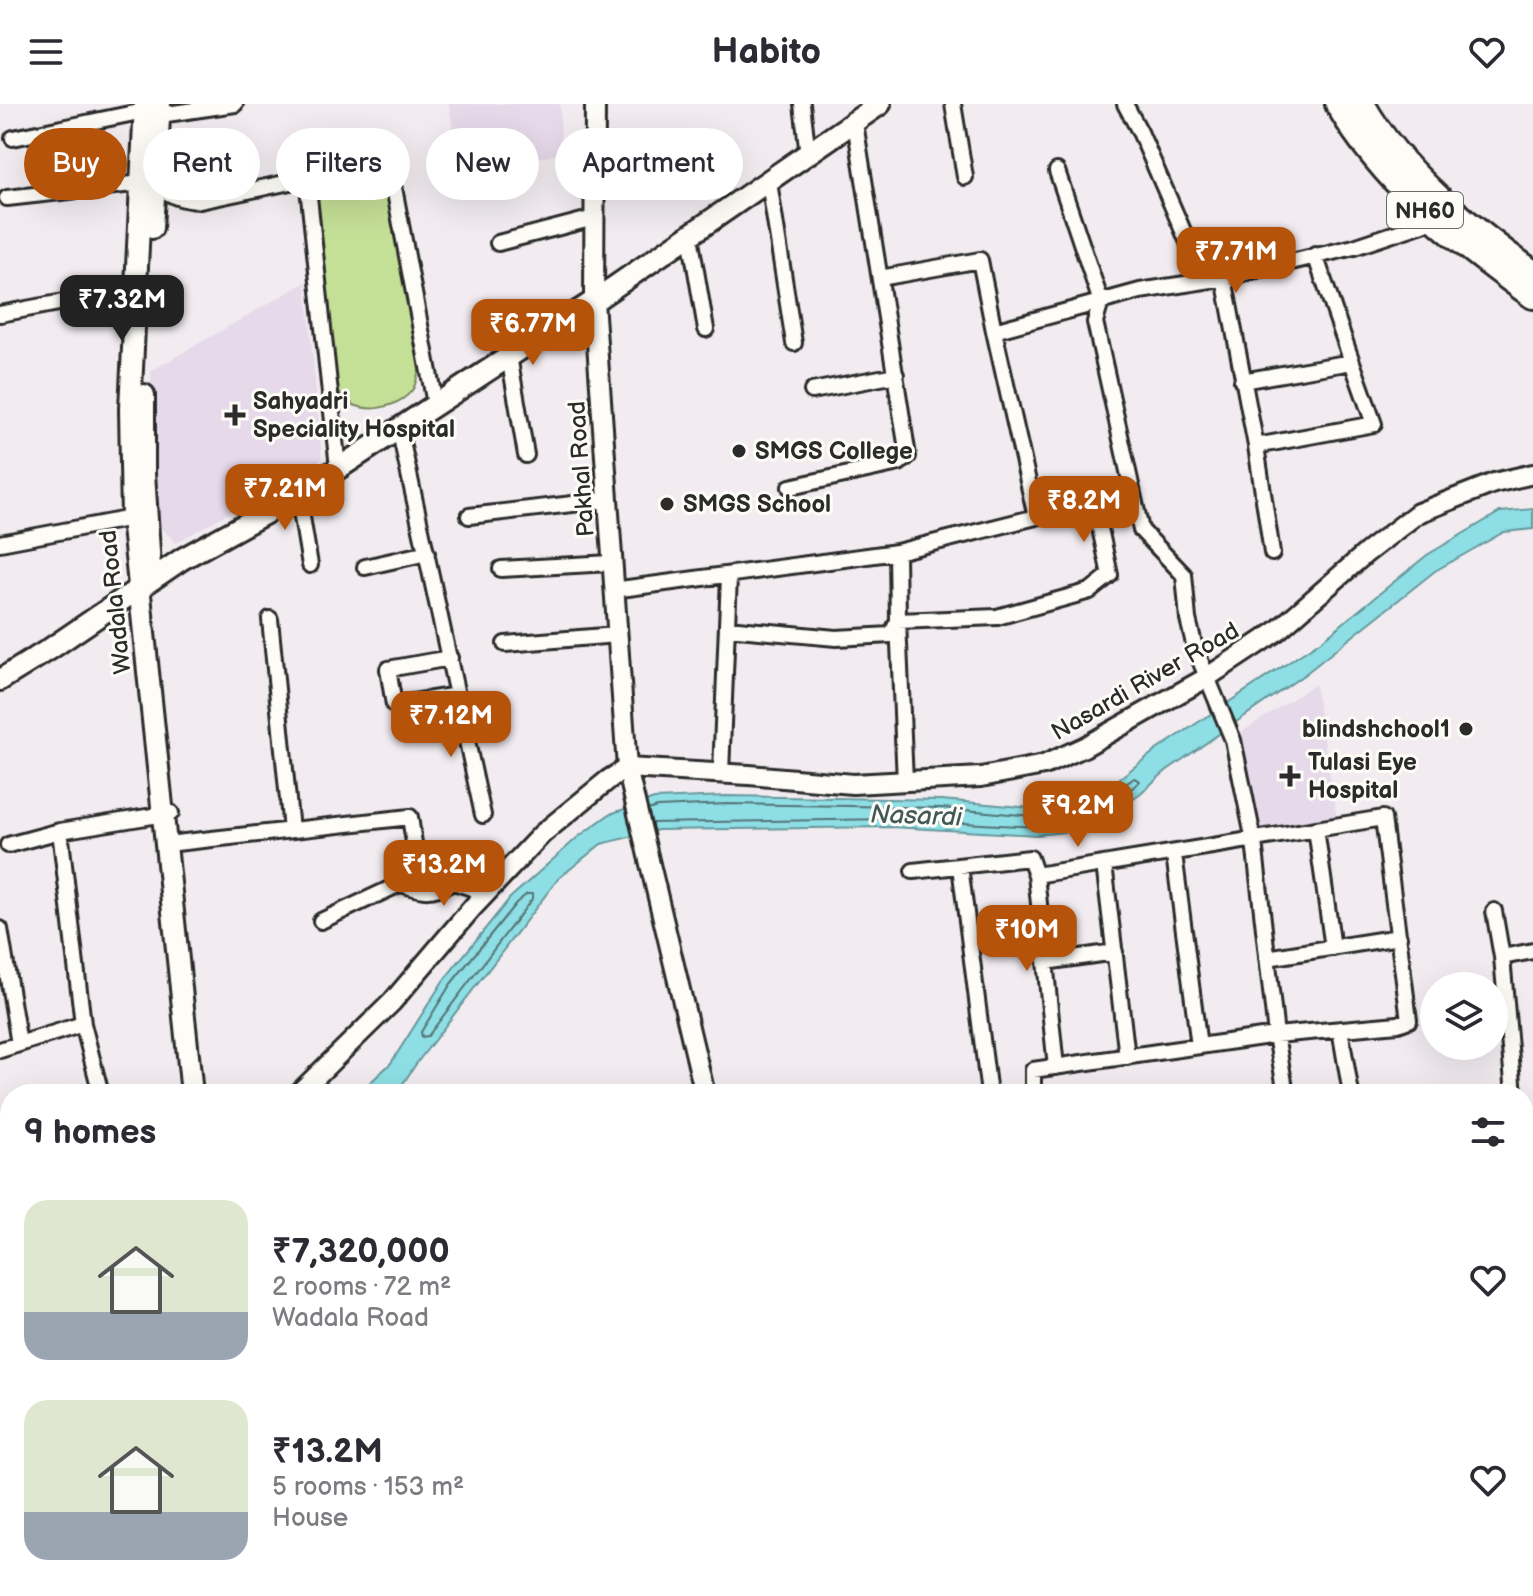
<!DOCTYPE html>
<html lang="en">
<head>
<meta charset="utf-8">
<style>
  :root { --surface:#fff; --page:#f7f7f7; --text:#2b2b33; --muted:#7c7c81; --accent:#b45309 }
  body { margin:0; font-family:"Balsamiq Sans",sans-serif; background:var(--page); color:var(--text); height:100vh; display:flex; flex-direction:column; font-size:30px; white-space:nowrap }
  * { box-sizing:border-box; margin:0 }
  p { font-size:26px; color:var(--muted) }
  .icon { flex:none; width:44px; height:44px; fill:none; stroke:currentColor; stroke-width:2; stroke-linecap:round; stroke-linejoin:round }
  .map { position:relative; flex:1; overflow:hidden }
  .details { position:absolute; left:0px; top:980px; width:1534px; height:512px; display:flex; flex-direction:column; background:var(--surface); border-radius:32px 32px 0 0; box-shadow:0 8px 32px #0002 }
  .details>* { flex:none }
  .guide { position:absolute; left:24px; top:24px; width:800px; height:72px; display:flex; gap:16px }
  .controls { position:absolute; left:1420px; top:868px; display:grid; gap:16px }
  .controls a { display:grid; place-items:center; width:88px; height:88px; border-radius:50%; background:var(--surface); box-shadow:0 8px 32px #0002; font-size:40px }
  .price { position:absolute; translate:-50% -68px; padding:0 18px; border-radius:16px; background:var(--accent); color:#fff; font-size:26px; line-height:52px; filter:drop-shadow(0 2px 4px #0008) }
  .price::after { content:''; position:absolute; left:50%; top:48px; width:24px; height:18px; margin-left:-12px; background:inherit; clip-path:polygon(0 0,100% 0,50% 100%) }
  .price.active { background:#222; color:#fff }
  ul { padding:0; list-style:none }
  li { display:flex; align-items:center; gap:24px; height:200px; padding:0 24px }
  li span { display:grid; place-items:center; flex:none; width:224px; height:160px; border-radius:24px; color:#555 }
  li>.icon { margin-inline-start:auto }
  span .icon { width:96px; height:96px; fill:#fffc; stroke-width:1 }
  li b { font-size:34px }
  h2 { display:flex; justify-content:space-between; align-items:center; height:96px; padding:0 24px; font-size:34px }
  .tag { padding:0 28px; border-radius:36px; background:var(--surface); box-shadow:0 8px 32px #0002; font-size:28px; line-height:72px }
  .tag.active { background:var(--accent); color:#fff }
  header { display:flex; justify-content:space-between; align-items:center; height:104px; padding:0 24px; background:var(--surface); font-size:36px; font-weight:600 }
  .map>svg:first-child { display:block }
  .built { fill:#e5d9ea }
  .green { fill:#c4df96; stroke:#788560; stroke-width:2 }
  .water { fill:#8edfe5; stroke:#66979b; stroke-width:2 }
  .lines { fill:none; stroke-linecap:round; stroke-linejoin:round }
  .shore { stroke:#537375; stroke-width:2 }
  .minor-casing { stroke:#2b2b2b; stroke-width:20 }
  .tertiary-casing { stroke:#2b2b2b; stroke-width:24 }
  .secondary-casing { stroke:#2b2b2b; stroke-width:26 }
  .trunk-casing { stroke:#2b2b2b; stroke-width:30 }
  .minor { stroke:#fdfcf7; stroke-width:14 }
  .tertiary { stroke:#fdfcf7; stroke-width:18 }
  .secondary { stroke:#fdfcf7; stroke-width:20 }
  .trunk { stroke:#fdfcf7; stroke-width:24 }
  .poi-dot { fill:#2b2b2b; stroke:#fdfcf7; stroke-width:3 }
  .labels { text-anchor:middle; stroke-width:6; stroke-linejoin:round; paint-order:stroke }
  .shield { fill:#fdfcf7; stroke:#6a6a68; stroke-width:2 }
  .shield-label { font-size:22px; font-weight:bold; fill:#2b2b2b }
  .poi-label { font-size:24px; font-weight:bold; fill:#2b2b2b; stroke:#fdfcf7; text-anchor:start }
  .street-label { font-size:24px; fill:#2b2b2b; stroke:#fdfcf7 }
  .water-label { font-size:26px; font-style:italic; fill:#44585a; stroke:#fdfcf7 }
</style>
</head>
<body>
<header><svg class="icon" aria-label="menu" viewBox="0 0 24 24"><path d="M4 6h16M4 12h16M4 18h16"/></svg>Habito<svg class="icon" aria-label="heart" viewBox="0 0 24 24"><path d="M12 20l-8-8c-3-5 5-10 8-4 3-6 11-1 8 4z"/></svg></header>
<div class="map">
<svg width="1533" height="1492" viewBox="0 0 1533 1492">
  <rect width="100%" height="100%" fill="#f2ecf1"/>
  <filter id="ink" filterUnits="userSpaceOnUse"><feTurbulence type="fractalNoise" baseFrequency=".0125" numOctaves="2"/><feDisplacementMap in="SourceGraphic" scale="16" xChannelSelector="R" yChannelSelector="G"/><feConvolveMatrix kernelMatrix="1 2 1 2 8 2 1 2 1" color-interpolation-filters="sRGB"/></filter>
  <g filter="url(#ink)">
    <path class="built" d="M 449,0 L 560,0 L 561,50 L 460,67 Z
      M 306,178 L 322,355 L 176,439 L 154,417 L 151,267 Z
      M 1315,580 L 1337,715 L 1261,727 L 1240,629 Z"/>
    <path class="green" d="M 364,67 L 377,71 L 387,81 L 419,266 C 417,272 416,280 413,285 C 399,305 359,313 342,292 C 338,288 336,279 334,274 L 315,92 C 327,74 343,72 364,67 Z"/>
    <path class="water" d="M 1533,405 L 1533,425 L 1504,428 L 1435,467 L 1305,570 L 1166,667 L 1100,724 L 1037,731 L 891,723 L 658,726 L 601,740 L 558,775 L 416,960 L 396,990 L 358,990 L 391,959 L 443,877 L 510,794 L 578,733 L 610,710 L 654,695 L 726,692 L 942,696 L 1032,704 L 1089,698 L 1155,647 L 1321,537 L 1427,451 L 1500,408 Z"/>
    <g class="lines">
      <path class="shore" d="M 648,706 L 657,703 L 727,700 L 850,702 L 942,704 L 1033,712 L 1092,705 L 1134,674 L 1140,677 L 1097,716 L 1038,723 L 891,715 L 651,719
        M 527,790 L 532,790 L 532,795 L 428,932 L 422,933 L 421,928 L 450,881 L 516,799 Z"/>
      <g class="minor-casing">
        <path id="minor" d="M 802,0 L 808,51
          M 953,0 L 965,73
          M 1125,0 L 1140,28 L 1197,159 L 1224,174 L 1354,143 L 1441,114
          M 160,11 L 235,0
          M 13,34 L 144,7
          M 1057,67 L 1101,198 L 1095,218 L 1141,426 L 1184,471 L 1188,515 L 1195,544 L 1233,636 L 1254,737 L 1276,931 L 1286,990
          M 392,73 L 435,300
          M 307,74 L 338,364
          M 769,78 L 794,239
          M 156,80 C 170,92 181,96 200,97 L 370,61
          M 7,94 L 142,79
          M 690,132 L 706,225
          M 498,139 L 594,114
          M 880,174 L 980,156 L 994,227
          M 0,210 L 148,182
          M 509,252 L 526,351
          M 1242,277 L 1352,258 L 1315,151
          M 812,287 L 896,271
          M 399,324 L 483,711
          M 1256,342 L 1374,320 L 1352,258
          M 790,383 L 899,359 L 908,352 L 855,19
          M 298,389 L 310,461
          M 469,412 L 607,396
          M 1036,413 L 1133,393
          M 0,439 L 132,414
          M 365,463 L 427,449
          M 501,465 L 611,459
          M 613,486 L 897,448 L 1036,413 L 994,227 L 1140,187 L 1224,174 L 1256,342 L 1272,449
          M 270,515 L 291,726
          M 727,524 L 836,534 L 891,531 L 898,517 L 897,448
          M 505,540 L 617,531
          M 450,554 L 388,565 L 394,601 L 458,591
          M 721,669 L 729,472
          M 905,678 L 898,517 L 997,513 L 1090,487 L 1110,471 L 1095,401
          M 1316,725 L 1333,844
          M 176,739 L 410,713 L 419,771 L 321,817
          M 8,741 L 60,727
          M 1174,750 L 1199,942
          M 1104,760 L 1127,953
          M 960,762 L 989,990
          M 913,767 L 1030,754 L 1036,771 L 1383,714 L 1409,916 L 1398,920 L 1276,931 L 1033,966 L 1033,990
          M 1036,771 L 1056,963
          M 401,780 C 425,788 430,789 454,778 L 487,789
          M 1494,807 L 1502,853 L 1514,990
          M 0,825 L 19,940
          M 1502,853 L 1533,847
          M 1267,854 L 1399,833
          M 1045,858 L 1115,848
          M 83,920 L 60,727 L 171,709
          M 1340,925 L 1351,990
          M 0,946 L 83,920 L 101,990
          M 1524,1029 L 1533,1028
          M 1524,1109 L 1533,1106
          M 1524,1170 L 1533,1169
          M 1524,1237 L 1533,1235
          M 1524,1302 L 1533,1302
          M 0,1353 L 10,1350
          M 1524,1414 L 1533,1414
          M 0,1422 L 10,1459
          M 17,1482 L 20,1492
          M 1113,1482 L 1115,1492
          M 1205,1482 L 1207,1492
          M 1276,1482 L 1278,1492
          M 1512,1482 L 1513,1492
          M 154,1492 L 196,1482
          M 373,1492 L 418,1482"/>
      </g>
      <g class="tertiary-casing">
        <path id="tertiary" d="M 595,0 L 594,197 L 627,664 L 705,990
          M 298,990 L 392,898 L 473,803 L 542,730 L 608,676 L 627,664 L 749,671 L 853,680 L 981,673 L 1044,661 L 1084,643 L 1206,574 L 1277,527 L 1366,449 L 1418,409 L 1494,379 L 1533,370
          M 0,1113 L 10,1113
          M 293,1482 L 298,1492
          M 946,1482 L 954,1492"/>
      </g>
      <g class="secondary-casing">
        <path id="secondary" d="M 145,0 L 130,305 L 132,414 L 192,990
          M 152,124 L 160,0
          M 144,291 L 144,369 L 150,463
          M 0,576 L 50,545 L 182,455 L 293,394 L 594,197 L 880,0
          M 259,1492 L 261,1482"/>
      </g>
      <g class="trunk-casing">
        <path id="trunk" d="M 1338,0 C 1384,81 1459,138 1533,192
          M 1362,0 C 1402,71 1468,122 1533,169"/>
      </g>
      <use href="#minor" class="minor"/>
      <use href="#tertiary" class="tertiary"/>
      <use href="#secondary" class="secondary"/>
      <use href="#trunk" class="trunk"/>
    </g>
  </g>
  <g class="poi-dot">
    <path d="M231 299h8v8h8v8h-8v8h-8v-8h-8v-8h8z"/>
    <circle cx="739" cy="347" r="8"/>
    <circle cx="667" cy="400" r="8"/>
    <circle cx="1466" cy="625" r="8"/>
    <path d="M1286 660h8v8h8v8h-8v8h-8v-8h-8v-8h8z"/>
  </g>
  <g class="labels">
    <rect class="shield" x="1387" y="88" width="76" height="36" rx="6"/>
    <g class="shield-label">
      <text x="1425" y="114">NH60</text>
    </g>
    <g class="poi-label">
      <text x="253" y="305">Sahyadri<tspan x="253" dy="28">Speciality Hospital</tspan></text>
      <text x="755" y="355">SMGS College</text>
      <text x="683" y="408">SMGS School</text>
      <text x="1450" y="633" text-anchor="end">blindshchool1</text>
      <text x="1308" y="666">Tulasi Eye<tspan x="1308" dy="28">Hospital</tspan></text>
    </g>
    <g class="street-label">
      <text transform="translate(581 365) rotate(-94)" y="8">Pakhal Road</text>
      <text transform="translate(115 498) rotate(-96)" y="8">Wadala Road</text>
      <text transform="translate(1145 577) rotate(-30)" y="8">Nasardi River Road</text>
    </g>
    <g class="water-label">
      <text transform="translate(916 711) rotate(2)" y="9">Nasardi</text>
    </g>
  </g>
</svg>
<div class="controls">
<a><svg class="icon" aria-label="layers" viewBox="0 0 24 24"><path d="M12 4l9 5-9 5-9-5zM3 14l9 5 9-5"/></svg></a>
</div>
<b class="price" style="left:1236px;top:191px">₹7.71M</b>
<b class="price active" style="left:122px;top:239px">₹7.32M</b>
<b class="price" style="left:533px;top:263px">₹6.77M</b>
<b class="price" style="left:285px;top:428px">₹7.21M</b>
<b class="price" style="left:1084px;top:440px">₹8.2M</b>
<b class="price" style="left:451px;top:655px">₹7.12M</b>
<b class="price" style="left:1078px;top:745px">₹9.2M</b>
<b class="price" style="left:444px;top:804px">₹13.2M</b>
<b class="price" style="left:1027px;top:869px">₹10M</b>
<div class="guide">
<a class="tag active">Buy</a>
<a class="tag">Rent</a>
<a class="tag">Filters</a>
<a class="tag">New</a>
<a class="tag">Apartment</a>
</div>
<section class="details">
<h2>9 homes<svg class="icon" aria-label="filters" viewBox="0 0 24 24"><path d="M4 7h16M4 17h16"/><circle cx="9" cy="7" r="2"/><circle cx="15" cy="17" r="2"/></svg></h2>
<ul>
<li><span style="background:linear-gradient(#dfe7d0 70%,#9aa5b1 0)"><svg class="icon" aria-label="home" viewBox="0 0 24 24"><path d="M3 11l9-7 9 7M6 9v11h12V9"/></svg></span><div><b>₹7,320,000</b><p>2 rooms · 72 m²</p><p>Wadala Road</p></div><svg class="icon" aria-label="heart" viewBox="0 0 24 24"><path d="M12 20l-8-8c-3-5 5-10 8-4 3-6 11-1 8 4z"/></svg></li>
<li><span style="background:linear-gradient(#dfe7d0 70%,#9aa5b1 0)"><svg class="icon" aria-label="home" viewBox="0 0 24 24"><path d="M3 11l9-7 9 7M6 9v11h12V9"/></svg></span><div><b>₹13.2M</b><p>5 rooms · 153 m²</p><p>House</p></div><svg class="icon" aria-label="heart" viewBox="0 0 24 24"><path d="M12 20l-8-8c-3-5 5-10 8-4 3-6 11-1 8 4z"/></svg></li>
</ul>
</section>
</div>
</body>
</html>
